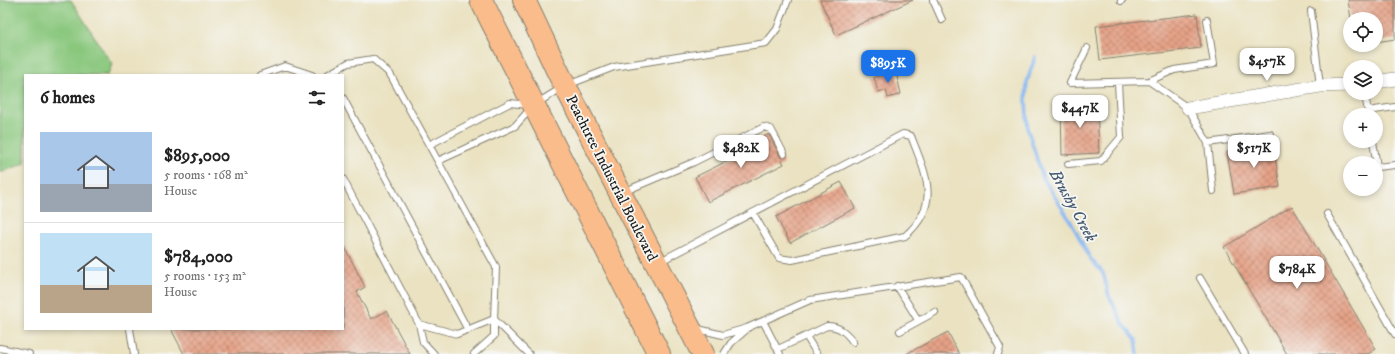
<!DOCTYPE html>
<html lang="en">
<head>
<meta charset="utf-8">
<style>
  :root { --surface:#fff; --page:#f2f2f2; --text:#222; --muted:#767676; --line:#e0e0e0; --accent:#1a73e8 }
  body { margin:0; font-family:"IM FELL DW Pica",serif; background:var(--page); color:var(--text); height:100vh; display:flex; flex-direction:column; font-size:15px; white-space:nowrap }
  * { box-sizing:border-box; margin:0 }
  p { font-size:13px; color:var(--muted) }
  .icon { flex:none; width:22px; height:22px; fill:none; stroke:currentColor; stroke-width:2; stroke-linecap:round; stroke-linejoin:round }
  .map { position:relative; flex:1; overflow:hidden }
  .details { position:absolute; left:24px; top:74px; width:320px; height:256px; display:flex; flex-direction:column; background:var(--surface); border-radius:0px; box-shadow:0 2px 6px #0003 }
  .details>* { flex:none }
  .controls { position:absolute; left:1343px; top:12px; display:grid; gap:8px }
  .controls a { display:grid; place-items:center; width:40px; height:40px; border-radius:50%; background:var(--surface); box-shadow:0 2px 6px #0003; font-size:20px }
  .price { position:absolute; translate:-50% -34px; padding:0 9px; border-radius:8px; background:#fff; color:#222; font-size:13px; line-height:26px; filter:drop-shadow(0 1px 2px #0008) }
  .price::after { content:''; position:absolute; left:50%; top:24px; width:12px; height:9px; margin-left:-6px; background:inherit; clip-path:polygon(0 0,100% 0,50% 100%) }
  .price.on { background:var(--accent); color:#fff }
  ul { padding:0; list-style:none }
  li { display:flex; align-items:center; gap:12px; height:100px; padding:0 16px }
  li+li { border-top:1px solid var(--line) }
  li span { display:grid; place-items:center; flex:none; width:112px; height:80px; border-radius:0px; color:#555 }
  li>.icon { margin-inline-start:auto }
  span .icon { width:48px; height:48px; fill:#fffc; stroke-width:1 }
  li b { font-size:17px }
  h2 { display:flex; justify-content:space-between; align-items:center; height:48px; padding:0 16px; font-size:17px }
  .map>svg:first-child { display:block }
  .garden { fill:#89c77d; stroke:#52724c }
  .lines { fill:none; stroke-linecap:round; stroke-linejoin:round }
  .stream { stroke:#86b7f2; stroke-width:3.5 }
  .building { fill:url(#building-cross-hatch) }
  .lane-casing { stroke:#837f6e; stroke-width:8 }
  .street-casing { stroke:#837f6e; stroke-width:14 }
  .highway-casing { stroke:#837f6e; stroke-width:24 }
  .lane { stroke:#fff; stroke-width:6 }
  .street { stroke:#fff; stroke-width:13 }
  .highway { stroke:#fabc8b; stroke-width:22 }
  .labels { text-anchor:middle; stroke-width:3.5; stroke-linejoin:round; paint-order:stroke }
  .street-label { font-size:15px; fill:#1c1c1c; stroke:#f6f6f2 }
  .water-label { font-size:16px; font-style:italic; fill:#465a72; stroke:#f6f6f2 }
</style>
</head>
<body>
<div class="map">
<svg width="1395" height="354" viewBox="0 0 1395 354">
  <defs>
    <pattern id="building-cross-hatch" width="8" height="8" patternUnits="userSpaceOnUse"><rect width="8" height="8" fill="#e6a388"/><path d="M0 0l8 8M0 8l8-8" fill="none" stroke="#ba846e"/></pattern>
  </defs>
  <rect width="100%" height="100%" fill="#f6f6f2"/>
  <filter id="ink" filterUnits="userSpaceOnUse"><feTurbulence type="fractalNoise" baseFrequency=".025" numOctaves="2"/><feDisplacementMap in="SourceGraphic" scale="8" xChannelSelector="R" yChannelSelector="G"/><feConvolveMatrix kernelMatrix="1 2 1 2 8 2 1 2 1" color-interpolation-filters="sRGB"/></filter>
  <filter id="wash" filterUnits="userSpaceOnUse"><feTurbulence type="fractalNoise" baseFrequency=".012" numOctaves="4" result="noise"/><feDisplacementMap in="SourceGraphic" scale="16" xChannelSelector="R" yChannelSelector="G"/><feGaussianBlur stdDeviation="0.9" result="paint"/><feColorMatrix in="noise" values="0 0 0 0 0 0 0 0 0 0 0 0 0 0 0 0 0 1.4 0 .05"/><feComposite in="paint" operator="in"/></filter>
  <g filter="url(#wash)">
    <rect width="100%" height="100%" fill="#eae2c1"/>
    <path class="garden" d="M 0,0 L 71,0 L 112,64 L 108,75 L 25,75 L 25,163 L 0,173 Z"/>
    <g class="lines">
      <path class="stream" d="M 1035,57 L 1027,82 L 1026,101 L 1028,130 L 1043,178 L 1071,222 L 1090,258 L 1103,273 L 1109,296 L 1123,324 L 1136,339 L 1138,354"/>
    </g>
    <g id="blocks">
      <path class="building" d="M 820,0 L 913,0 L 836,35 Z
        M 1348,0 L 1395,0 L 1395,39 L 1376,42 L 1376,19 L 1351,19 Z
        M 1197,14 L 1201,48 L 1100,60 L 1096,26 Z
        M 896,72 L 901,94 L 888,98 L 886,90 L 878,92 L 874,77 Z
        M 1097,104 L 1099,153 L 1062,155 L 1061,105 Z
        M 769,134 L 784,164 L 708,202 L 695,177 L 743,153 L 740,148 Z
        M 1273,144 L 1280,187 L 1234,194 L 1227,152 Z
        M 841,182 L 855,208 L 790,243 L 776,217 Z
        M 1292,206 L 1376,349 L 1368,354 L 1287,354 L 1224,247 Z
        M 343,244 L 365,287 L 357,292 L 371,319 L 387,311 L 410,354 L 184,354 L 171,329 L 343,329 Z
        M 948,332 L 959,354 L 906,354 Z"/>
    </g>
  </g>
  <g filter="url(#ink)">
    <use href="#blocks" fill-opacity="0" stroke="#837f6e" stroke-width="1"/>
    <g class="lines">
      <g class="lane-casing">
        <path id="lane" d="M 933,0 L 942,20
          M 1121,1 L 1122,0
          M 1311,11 L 1320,86
          M 1087,48 L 1070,83 L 1149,81 L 1188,108 L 1208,143 L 1213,191
          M 260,75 L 285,66 L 312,75
          M 327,75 L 348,63 L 373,59 L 390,74 L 496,267 L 494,319 L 457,334 L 419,324 L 343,179
          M 1149,81 L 1174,70 L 1214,64 L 1207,20
          M 1365,93 L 1368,113
          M 343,98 L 468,330
          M 1368,111 L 1395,107
          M 1373,141 L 1377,167 L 1395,165
          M 1208,143 L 1270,134
          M 429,145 L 510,103 L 529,105
          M 438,161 L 515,126 L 534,105 L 565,86 L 614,67 L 766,43 L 777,29 L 788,0
          M 1068,164 L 1101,161 L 1121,137 L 1118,83
          M 623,192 L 694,162 L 764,127 L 771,129 L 784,154
          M 1327,214 L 1395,334
          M 659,262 L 672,255 L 903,134 L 911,136 C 926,175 942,204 905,236 L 792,260 L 779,258 L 753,213
          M 1200,278 L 1245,354
          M 897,286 L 918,320
          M 494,319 L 529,354
          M 763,321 L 780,354
          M 419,324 L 423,342 L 434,354
          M 697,327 L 702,330 L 723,335 L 747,328 L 810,300 L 961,277 L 1000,347 L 998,354
          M 130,329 L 134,354
          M 900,331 L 935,312
          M 806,336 L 817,354
          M 0,348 L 29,354
          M 778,349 L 827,326 C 839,326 846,332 853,342
          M 474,354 L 494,336 L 494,319
          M 724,354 L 731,343 L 746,330"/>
      </g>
      <g class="street-casing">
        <path id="street" d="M 1376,82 L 1395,79
          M 1188,108 L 1320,86 L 1350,85"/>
      </g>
      <g class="highway-casing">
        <path id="highway" d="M 481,0 L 659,354
          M 524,0 L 559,74 L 703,354"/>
      </g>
      <use href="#lane" class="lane"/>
      <use href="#street" class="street"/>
      <use href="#highway" class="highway"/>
    </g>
  </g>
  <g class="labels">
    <g class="street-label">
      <text transform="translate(612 178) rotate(63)" y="5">Peachtree Industrial Boulevard</text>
    </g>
    <g class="water-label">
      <text transform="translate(1074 205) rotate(61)" y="6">Brushy Creek</text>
    </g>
  </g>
</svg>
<div class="controls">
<a><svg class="icon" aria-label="locate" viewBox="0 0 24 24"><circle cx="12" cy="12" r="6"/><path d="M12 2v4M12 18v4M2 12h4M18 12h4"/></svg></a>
<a><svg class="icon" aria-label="layers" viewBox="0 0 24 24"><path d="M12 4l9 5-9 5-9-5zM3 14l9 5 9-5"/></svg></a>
<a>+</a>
<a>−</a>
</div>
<b class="price" style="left:1267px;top:82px">$457K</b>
<b class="price on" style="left:888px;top:84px">$895K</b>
<b class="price" style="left:1080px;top:129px">$447K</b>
<b class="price" style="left:741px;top:169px">$482K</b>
<b class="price" style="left:1254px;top:169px">$517K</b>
<b class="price" style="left:1297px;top:290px">$784K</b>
<section class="details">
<h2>6 homes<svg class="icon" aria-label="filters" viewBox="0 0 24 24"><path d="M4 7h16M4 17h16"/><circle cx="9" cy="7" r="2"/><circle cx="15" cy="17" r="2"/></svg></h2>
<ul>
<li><span style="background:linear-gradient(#a9c7e8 65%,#9aa5b1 0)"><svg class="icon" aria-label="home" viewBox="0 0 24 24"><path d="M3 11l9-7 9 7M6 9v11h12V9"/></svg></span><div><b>$895,000</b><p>5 rooms · 168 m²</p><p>House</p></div></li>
<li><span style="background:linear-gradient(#bfe0f5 65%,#b9a48a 0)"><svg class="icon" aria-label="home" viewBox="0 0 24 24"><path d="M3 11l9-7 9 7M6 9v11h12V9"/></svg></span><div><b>$784,000</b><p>5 rooms · 153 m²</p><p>House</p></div></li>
</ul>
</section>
</div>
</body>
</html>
